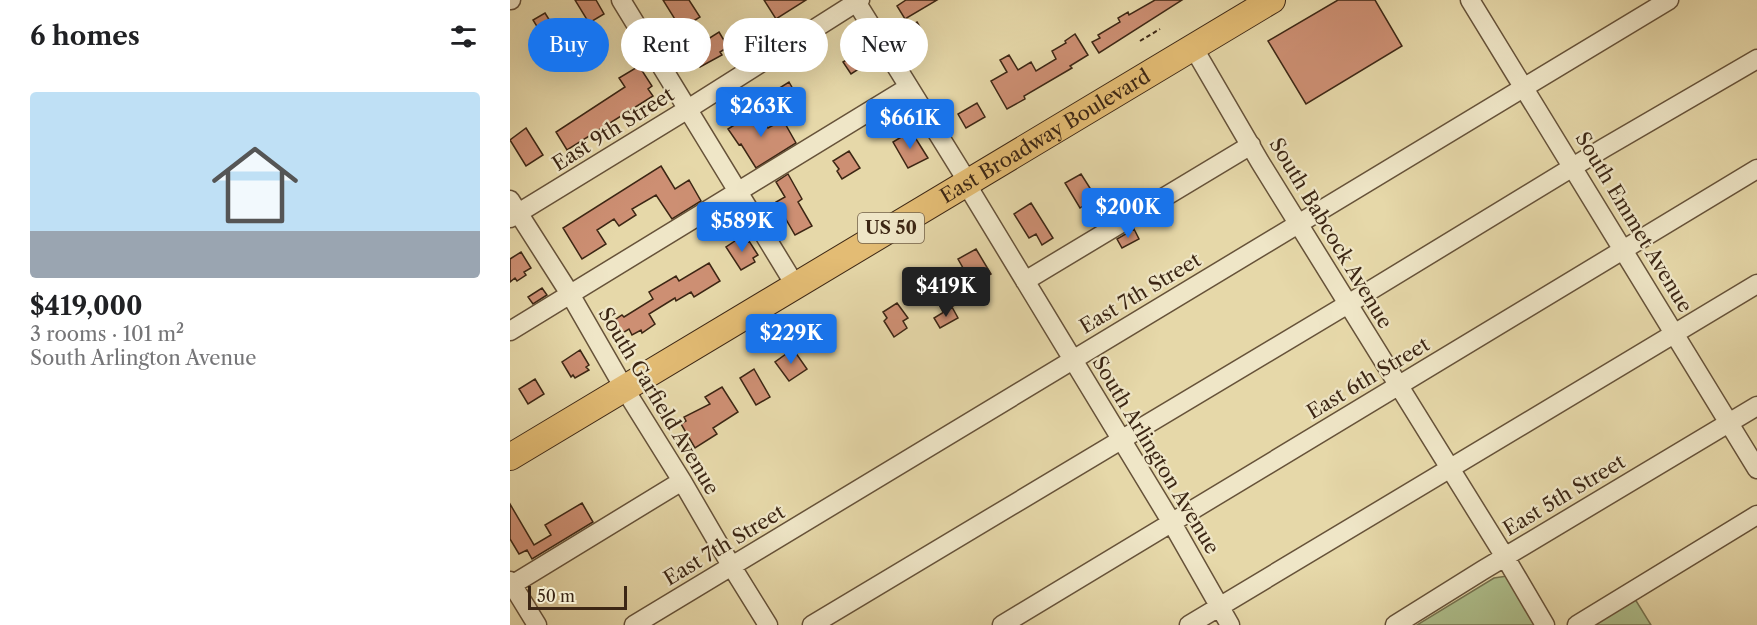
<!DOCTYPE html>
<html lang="en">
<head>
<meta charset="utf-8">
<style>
  :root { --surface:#fff; --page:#f2f2f2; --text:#202124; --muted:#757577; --accent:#1a73e8 }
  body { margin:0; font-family:"Libre Caslon Text",serif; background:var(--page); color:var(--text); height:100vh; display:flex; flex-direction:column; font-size:22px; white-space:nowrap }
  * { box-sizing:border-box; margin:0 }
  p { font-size:20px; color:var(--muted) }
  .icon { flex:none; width:33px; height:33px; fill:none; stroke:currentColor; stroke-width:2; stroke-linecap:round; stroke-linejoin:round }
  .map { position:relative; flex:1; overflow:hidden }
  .sheet { display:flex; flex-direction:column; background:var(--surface); width:510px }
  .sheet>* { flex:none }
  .banner { position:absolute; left:18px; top:18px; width:570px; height:54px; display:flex; gap:12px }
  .scale { position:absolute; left:18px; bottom:15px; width:99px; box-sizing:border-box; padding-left:6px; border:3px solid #3c2614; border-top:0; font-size:16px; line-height:21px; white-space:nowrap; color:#3c2614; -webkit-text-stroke:4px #efe6c7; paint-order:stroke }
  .price { position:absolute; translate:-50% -51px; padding:0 14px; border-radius:6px; background:var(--accent); color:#fff; font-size:20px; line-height:39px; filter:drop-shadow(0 2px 3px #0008) }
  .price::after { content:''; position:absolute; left:50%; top:36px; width:18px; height:14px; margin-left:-9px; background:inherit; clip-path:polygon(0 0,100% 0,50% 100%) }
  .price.selected { background:#222; color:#fff }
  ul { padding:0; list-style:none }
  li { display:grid; align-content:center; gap:12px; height:318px; padding:0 30px }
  li span { display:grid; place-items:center; height:186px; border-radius:6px; color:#555 }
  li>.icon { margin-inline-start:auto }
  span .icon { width:108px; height:108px; fill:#fffc; stroke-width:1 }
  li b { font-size:26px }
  h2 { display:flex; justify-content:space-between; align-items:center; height:72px; padding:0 30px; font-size:26px }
  .tag { padding:0 21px; border-radius:27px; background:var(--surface); box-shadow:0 6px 24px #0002; font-size:21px; line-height:54px }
  .tag.selected { background:var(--accent); color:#fff }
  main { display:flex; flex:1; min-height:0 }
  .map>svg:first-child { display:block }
  .green { fill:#aec08d; stroke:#757350; stroke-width:1.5 }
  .building { fill:#cd8f73; stroke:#3c2614; stroke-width:1.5 }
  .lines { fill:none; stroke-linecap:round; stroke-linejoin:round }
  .minor-casing { stroke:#665239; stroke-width:21 }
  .highway-casing { stroke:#3c2614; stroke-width:28 }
  .path { stroke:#3c2614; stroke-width:2; stroke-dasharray:4.5 3; stroke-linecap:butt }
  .minor { stroke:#efe6c7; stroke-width:18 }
  .highway { stroke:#e3bc74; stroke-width:26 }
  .labels { text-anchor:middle; stroke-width:4.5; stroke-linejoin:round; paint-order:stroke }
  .shield { fill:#efe6c7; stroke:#72604a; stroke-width:1.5 }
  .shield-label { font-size:18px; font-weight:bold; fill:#3c2614 }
  .street-label { font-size:20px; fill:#3c2614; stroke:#efe6c7 }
</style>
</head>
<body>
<main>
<section class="sheet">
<h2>6 homes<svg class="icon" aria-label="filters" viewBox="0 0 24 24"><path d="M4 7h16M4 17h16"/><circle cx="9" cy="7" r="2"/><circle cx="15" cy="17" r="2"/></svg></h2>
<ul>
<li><span style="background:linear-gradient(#bfe0f5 75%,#9aa5b1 0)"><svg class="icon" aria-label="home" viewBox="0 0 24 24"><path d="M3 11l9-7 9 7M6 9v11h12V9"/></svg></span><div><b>$419,000</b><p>3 rooms · 101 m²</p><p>South Arlington Avenue</p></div></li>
</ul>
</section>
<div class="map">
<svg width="1247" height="625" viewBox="0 0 1247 625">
  <rect width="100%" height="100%" fill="#e6d8a9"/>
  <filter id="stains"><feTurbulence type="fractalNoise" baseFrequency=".00333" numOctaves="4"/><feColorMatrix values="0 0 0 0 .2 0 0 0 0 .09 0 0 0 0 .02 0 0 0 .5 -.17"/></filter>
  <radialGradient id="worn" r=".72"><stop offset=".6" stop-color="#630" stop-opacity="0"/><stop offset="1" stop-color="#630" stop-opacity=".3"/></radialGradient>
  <path class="green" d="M 997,576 L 1031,625 L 907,625 L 984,578 Z
    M 1120,591 L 1141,625 L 1059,625 Z"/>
  <path class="building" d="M 65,0 L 86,0 L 94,14 L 79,23 Z
    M 153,0 L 179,0 L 190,17 L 171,29 Z
    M 254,0 L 296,0 L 266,19 Z
    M 396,0 L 427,0 L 395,19 L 387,6 Z
    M 645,0 L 672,0 L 589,53 L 582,42 L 590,38 L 588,35 L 610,22 L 608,18 L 618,12 L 619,15 Z
    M 828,0 L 865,0 L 892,46 L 796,104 L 758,41 Z
    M 35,13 L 48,34 L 36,41 L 23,20 Z
    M 259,20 L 266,31 L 256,38 L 249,27 Z
    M 407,22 L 414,34 L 398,44 L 390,32 Z
    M 209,32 L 218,47 L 210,52 L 212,55 L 190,67 L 179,51 Z
    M 565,34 L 578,55 L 560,66 L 562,68 L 514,96 L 515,99 L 497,109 L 481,81 L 497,72 L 490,60 L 499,55 L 508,70 L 521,62 L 526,71 L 546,59 L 542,51 L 556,43 L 555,41 Z
    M 351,51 L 358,63 L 341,74 L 333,62 Z
    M 129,66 L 142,86 L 138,89 L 143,96 L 57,150 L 46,132 L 115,87 L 109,78 Z
    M 279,82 L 291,103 L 288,105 L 292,112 L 279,120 L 263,92 Z
    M 467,103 L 475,117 L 456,128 L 448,114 Z
    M 391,105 L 394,110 L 378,120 L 375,115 Z
    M 239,113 L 242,118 L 249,113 L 258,128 L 273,120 L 286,143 L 246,168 L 231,144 L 229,145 L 218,129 L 226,124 L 225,122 Z
    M 16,128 L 33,155 L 16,166 L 0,140 Z
    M 401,131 L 418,158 L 398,168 L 383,142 Z
    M 339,151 L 350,168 L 332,179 L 327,171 L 329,169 L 323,161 Z
    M 151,166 L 165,189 L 179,180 L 191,201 L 162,219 L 146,195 L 122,209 L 126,215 L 109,226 L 104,219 L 87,230 L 96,244 L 72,259 L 53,228 Z
    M 278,174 L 292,199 L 288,202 L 302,226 L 285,235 L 266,202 L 275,197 L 266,182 Z
    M 571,174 L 599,218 L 585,226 L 573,206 L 570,208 L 555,183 Z
    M 521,203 L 543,238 L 532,245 L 526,234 L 519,238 L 504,214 Z
    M 624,229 L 629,239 L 612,248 L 607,239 Z
    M 228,239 L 230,242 L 235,239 L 237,242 L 239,241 L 248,255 L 243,258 L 245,262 L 231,270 L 216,247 Z
    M 466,249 L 481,274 L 450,292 L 455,299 L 433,312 L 425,297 L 433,292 L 428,283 L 453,268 L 448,259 Z
    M 11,252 L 21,268 L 14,272 L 16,275 L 7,281 L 5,278 L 0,282 L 0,259 Z
    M 199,263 L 210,281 L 184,297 L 181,292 L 166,301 L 165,298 L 139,314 L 145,324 L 132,333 L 131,330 L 122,335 L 119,329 L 111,334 L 103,321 L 112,315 L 114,317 L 143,299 L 139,292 L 166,276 L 169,281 Z
    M 32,288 L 37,295 L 23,304 L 18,297 Z
    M 387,303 L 398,318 L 393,321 L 397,328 L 384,337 L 374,321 L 377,318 L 373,312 Z
    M 442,307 L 448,318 L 430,328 L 424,318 Z
    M 283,349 L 297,369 L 279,381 L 265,362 Z
    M 70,350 L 79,365 L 76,367 L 79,370 L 65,378 L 63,375 L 61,377 L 52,362 Z
    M 244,369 L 260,397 L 246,405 L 230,378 Z
    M 25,379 L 34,394 L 18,404 L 9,389 Z
    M 212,387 L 228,412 L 203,428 L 207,434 L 185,448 L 171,424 L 176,421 L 174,417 L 200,404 L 195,397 Z
    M 72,503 L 83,522 L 22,559 L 17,550 L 9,554 L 0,539 L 0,504 L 24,545 L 41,535 L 35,525 Z"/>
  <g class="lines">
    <g class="minor-casing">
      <path id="minor" d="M 0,0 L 1,0
        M 111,0 L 285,285
        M 345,0 L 451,171 L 463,195 L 662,523 L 720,625
        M 960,0 L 1247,469
        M 683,47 L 750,162 L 995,557 L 1035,625
        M 0,200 L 60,294 L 114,388 L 172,481 L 222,567 L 258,625
        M 0,218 L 178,109 L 350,0
        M 515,281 L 741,145
        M 0,331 L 399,87
        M 0,581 L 27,625
        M 0,586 L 172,481
        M 124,625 L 1159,0
        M 302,625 L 838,304 L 1094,148 L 1247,59
        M 492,625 L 1247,169
        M 679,625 L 1247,284
        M 885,625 L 973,570 L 1247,406
        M 1067,625 L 1247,515"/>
    </g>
    <g class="highway-casing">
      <g id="highway">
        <path id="s1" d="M 0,457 L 762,0"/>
      </g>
    </g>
    <path class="path" d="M 630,41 L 650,29"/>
    <use href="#minor" class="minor"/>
    <use href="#highway" class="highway"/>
  </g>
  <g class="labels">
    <rect class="shield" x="348" y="213" width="66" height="30" rx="4.5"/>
    <g class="shield-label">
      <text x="381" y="234">US 50</text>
    </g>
    <g class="street-label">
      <text transform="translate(103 129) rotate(-32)" y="7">East 9th Street</text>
      <text dy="7" stroke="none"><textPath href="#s1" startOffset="624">East Broadway Boulevard</textPath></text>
      <text transform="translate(1124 222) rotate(59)" y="7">South Emmet Avenue</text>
      <text transform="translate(821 233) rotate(59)" y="7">South Babcock Avenue</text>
      <text transform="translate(630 293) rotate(-31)" y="7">East 7th Street</text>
      <text transform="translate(858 378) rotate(-31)" y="7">East 6th Street</text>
      <text transform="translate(149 401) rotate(59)" y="7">South Garfield Avenue</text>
      <text transform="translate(646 455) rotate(59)" y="7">South Arlington Avenue</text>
      <text transform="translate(1054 495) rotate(-31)" y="7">East 5th Street</text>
      <text transform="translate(214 545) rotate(-31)" y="7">East 7th Street</text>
    </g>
  </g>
  <rect width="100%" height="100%" filter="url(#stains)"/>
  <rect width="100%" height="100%" fill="url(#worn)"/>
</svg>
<div class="scale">50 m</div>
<b class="price" style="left:251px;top:138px">$263K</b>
<b class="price" style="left:400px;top:150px">$661K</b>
<b class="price" style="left:618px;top:239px">$200K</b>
<b class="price" style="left:232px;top:253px">$589K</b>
<b class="price selected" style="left:436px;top:318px">$419K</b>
<b class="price" style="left:281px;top:365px">$229K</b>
<div class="banner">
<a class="tag selected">Buy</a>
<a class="tag">Rent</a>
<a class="tag">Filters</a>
<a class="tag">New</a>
</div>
</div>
</main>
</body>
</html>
